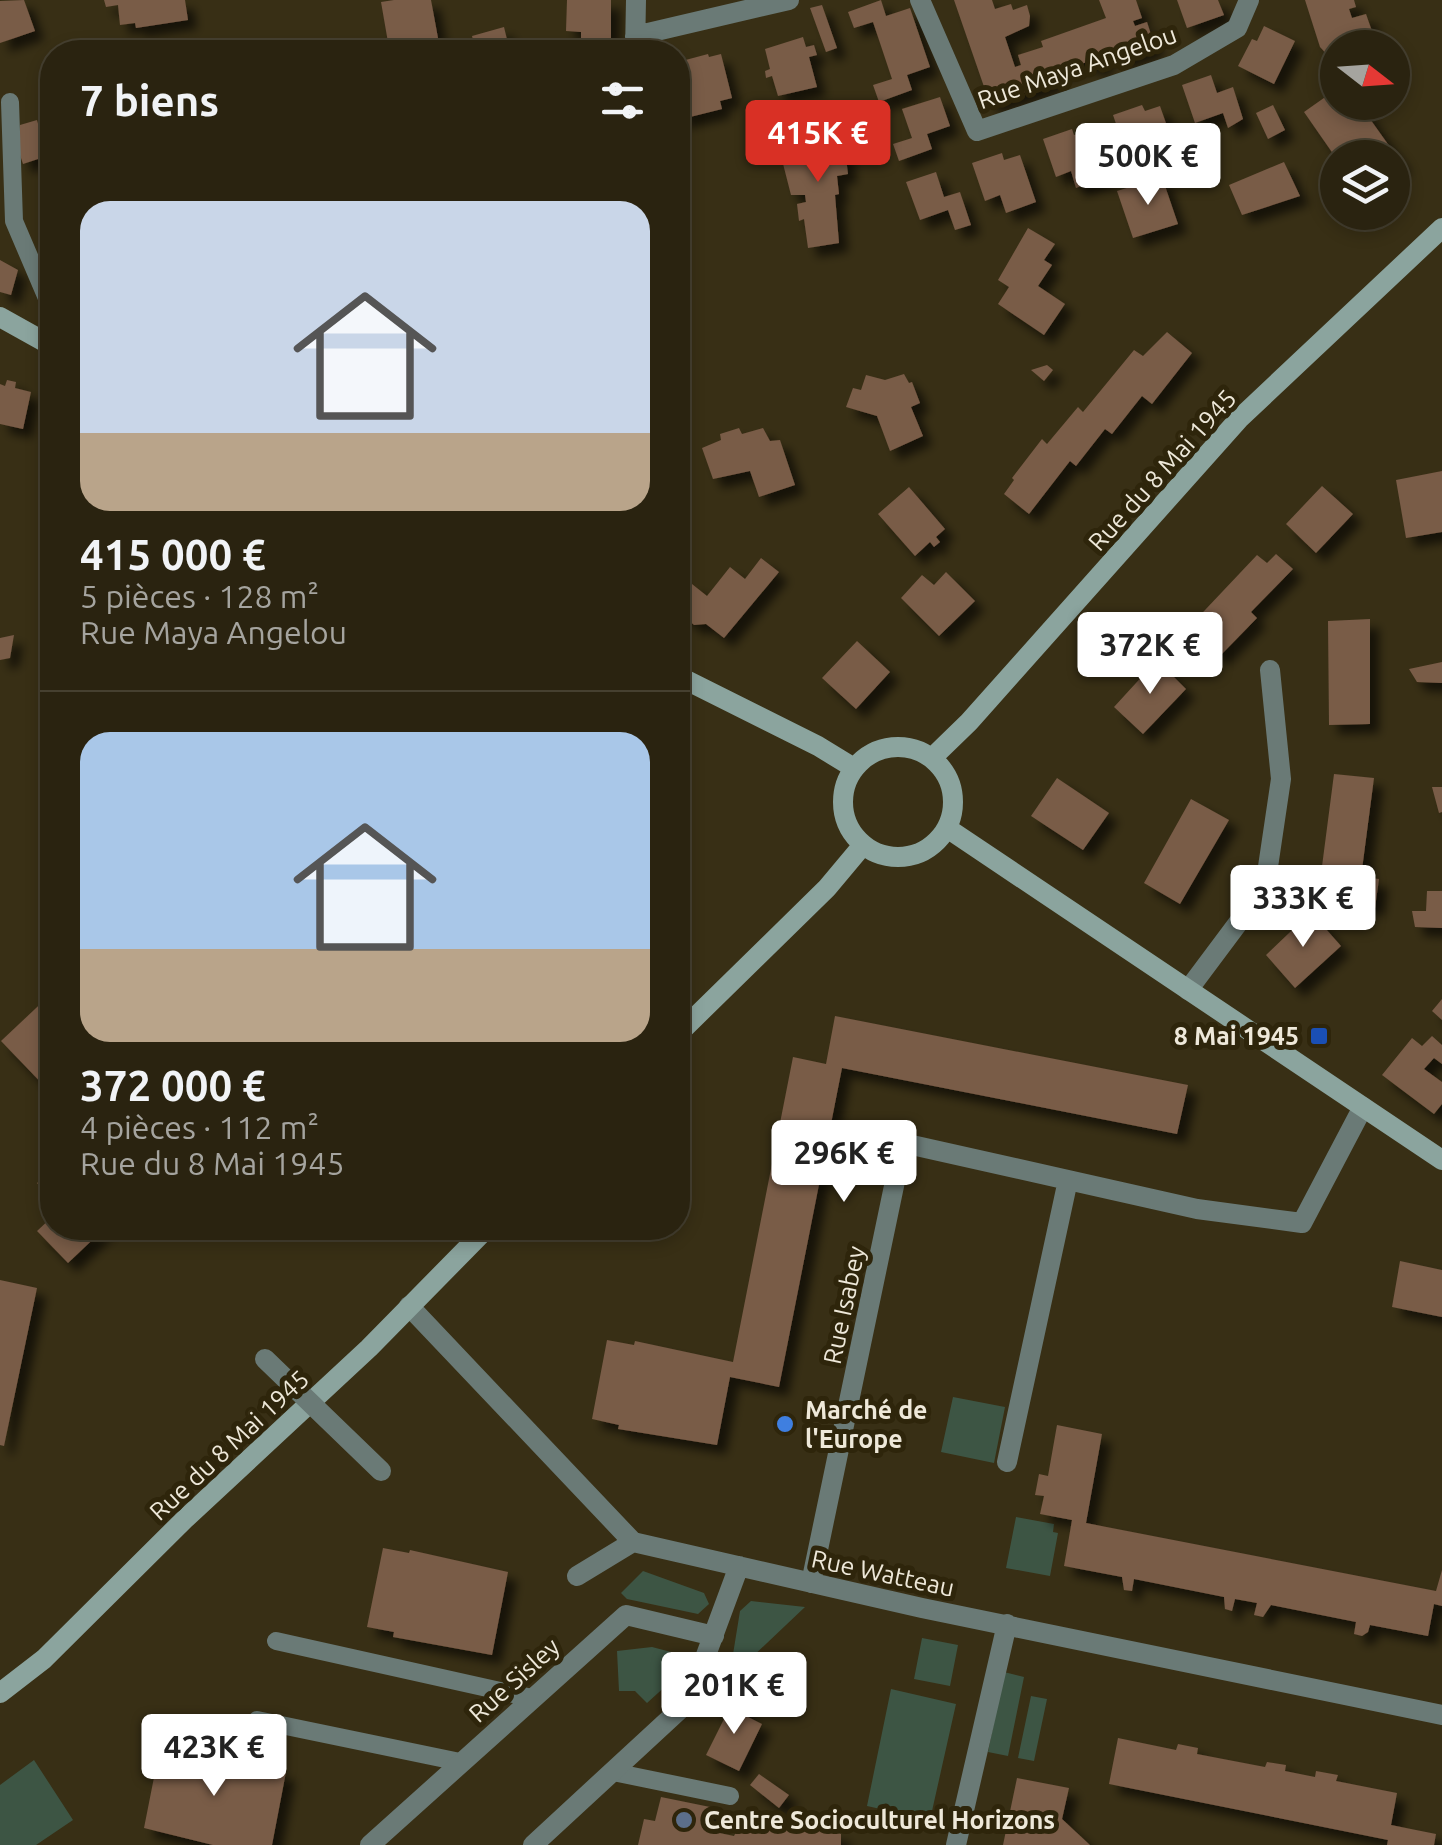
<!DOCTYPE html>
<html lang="fr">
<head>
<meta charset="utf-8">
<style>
  :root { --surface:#2a2310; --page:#322b19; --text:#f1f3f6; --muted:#a5a49f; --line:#464030; --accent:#d93025 }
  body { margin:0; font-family:Ubuntu,sans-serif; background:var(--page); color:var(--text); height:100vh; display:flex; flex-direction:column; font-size:38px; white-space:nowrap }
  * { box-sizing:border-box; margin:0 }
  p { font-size:32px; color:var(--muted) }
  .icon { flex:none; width:55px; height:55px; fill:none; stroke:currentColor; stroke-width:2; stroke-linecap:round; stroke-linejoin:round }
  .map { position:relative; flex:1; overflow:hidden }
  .sheet { position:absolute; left:40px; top:40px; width:650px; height:1200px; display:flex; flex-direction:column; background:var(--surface); border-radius:40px; box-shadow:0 5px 15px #0003,0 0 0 2px var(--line) }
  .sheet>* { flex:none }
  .needle { width:65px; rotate:107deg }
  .tools { position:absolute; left:1320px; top:30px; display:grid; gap:20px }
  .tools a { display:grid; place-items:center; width:90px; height:90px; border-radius:50%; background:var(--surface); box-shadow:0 5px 15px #0003,0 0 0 2px var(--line); font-size:50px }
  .price { position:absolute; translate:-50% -85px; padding:0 22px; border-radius:10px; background:#fff; color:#222; font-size:32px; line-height:65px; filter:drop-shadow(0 2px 5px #0008) }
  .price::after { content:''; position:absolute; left:50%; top:60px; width:30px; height:22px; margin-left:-15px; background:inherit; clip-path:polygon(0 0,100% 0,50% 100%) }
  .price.active { background:var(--accent); color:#fff }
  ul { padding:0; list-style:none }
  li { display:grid; align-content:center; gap:20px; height:530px; padding:0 40px }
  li+li { border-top:2px solid var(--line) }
  li span { display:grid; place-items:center; height:310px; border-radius:30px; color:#555 }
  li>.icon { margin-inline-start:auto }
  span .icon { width:180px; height:180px; fill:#fffc; stroke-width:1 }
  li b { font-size:42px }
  h2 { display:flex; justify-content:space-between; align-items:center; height:120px; padding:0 40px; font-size:42px }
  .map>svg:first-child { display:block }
  .green { fill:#3d5544 }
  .building { fill:#795b47; filter:url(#shadow) }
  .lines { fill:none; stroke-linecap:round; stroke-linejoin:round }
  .lane { stroke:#6a7a76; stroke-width:18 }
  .street { stroke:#6a7a76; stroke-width:20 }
  .secondary { stroke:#8ba49e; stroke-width:20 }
  .street-bridge { stroke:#6a7a76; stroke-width:20 }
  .transit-dot { fill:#1a4fb4; stroke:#2e250b; stroke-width:4 }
  .shop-dot { fill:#3f7fe0; stroke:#2e250b; stroke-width:4 }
  .service-dot { fill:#5c6f8a; stroke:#2e250b; stroke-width:4 }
  .labels { text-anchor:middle; stroke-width:10; stroke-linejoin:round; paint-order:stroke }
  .street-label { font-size:25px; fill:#eee8d9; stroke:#2e250b }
  .poi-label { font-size:25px; font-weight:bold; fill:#eee8d9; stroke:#2e250b; text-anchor:start }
</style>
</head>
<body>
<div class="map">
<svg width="1442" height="1845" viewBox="0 0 1442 1845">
  <defs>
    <filter id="shadow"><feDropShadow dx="9" dy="9" stdDeviation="5" flood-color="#0009"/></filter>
  </defs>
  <rect width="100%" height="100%" fill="#382f15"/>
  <path class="green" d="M 953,1397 L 1005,1407 L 994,1463 L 941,1452 Z
    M 1016,1517 L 1054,1524 L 1053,1532 L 1058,1533 L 1050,1576 L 1006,1568 Z
    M 643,1571 L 704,1593 L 709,1604 L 698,1614 L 627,1599 L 621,1593 Z
    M 751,1601 L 805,1607 L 729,1679 L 740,1611 Z
    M 922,1638 L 958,1645 L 950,1686 L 914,1679 Z
    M 652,1647 L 675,1653 L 681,1662 L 679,1674 L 647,1703 L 635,1691 L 619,1691 L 617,1651 Z
    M 1004,1672 L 1024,1677 L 1008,1756 L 988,1752 Z
    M 891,1689 L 956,1704 L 930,1820 L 867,1806 Z
    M 1031,1696 L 1047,1699 L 1034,1761 L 1018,1758 Z
    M 34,1760 L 73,1820 L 36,1845 L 0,1845 L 0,1785 Z"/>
  <path class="building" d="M 24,0 L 35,31 L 0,43 L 0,1 Z
    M 104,0 L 185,0 L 188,20 L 136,28 L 135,23 L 120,25 L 118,5 L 106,7 Z
    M 394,0 L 431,0 L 438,38 L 389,48 L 381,2 Z
    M 567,0 L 611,0 L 611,52 L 581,52 L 581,32 L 566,31 Z
    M 881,0 L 886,16 L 910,8 L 930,67 L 907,75 L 912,90 L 879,102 L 873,85 L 892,79 L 873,22 L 854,28 L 848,12 Z
    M 954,0 L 992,0 L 995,9 L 1011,4 L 1013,10 L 1027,5 L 1030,16 L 1029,26 L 1005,37 L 1015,67 L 1021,65 L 1018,55 L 1043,47 L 1041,41 L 1106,18 L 1099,0 L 1136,0 L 1142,18 L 1133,21 L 1135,26 L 1147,22 L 1155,47 L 1119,60 L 1116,52 L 1102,57 L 1104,64 L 1093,68 L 1090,61 L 1052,74 L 1054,82 L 990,104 Z
    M 1177,0 L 1218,0 L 1224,15 L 1187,28 Z
    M 1305,0 L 1354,0 L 1356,7 L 1349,9 L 1352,18 L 1366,14 L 1373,34 L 1351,48 L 1338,48 L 1338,58 L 1333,61 L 1320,47 Z
    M 822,5 L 837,48 L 826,52 L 810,8 Z
    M 1264,26 L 1295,41 L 1274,84 L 1238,66 L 1252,39 L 1257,41 Z
    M 504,27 L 510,52 L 476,52 L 472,36 Z
    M 803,37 L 806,47 L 814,45 L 817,55 L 809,57 L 817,87 L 778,96 L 772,76 L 766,78 L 765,71 L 770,69 L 765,49 Z
    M 708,54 L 709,57 L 721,54 L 732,98 L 720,101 L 722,109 L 678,120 L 678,62 Z
    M 1211,75 L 1217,93 L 1233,87 L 1243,119 L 1228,128 L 1223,113 L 1195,123 L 1182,85 Z
    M 1338,88 L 1338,102 L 1358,102 L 1402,164 L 1392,170 L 1392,158 L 1336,158 L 1304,112 Z
    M 940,97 L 950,126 L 927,134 L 932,149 L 899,161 L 893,144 L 912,138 L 902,109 Z
    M 1142,105 L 1145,111 L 1160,106 L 1176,152 L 1147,163 L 1142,147 L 1126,153 L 1113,115 Z
    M 1273,105 L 1285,130 L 1268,139 L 1256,113 Z
    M 37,120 L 47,156 L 23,164 L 18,149 L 20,125 Z
    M 1072,129 L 1074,135 L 1090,130 L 1106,177 L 1076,188 L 1071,171 L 1056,177 L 1043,139 Z
    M 846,130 L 849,150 L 845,150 L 848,174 L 837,176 L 839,194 L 835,195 L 839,243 L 808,248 L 804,219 L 799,221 L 797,204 L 806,202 L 805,195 L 791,195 L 780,152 L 805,148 L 808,153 L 822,151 L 820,132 Z
    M 1002,153 L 1004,160 L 1020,155 L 1036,202 L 1006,213 L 1000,195 L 985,201 L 972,163 Z
    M 1284,162 L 1300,196 L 1242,215 L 1229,185 Z
    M 936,172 L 944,197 L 960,192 L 971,225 L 955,230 L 948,210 L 920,220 L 906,182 Z
    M 1162,177 L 1178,224 L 1133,238 L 1117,191 Z
    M 1028,228 L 1055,244 L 1044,260 L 1052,265 L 1038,286 L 1065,304 L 1044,335 L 998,304 L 1009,287 L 998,280 Z
    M 0,260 L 18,270 L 11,295 L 0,292 Z
    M 1167,332 L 1192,353 L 1152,404 L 1142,396 L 1112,434 L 1105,429 L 1076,466 L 1070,461 L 1029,514 L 1004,494 L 1014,480 L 1012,478 L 1042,439 L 1047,444 L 1078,407 L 1083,412 L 1134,350 L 1143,356 Z
    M 1047,365 L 1053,370 L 1044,381 L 1031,370 Z
    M 904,374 L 909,383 L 912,382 L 920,403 L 911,407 L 923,436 L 890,451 L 877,416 L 846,407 L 853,388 L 861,390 L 866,375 L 885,380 Z
    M 7,380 L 16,382 L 15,388 L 31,392 L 23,429 L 0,424 L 0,384 L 5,386 Z
    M 739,428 L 742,434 L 763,428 L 770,441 L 780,440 L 795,485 L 759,497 L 750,471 L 713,479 L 702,448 L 721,440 L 720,434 Z
    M 1442,471 L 1442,532 L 1406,538 L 1396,480 Z
    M 1322,486 L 1353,514 L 1316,553 L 1286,524 Z
    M 909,487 L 945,529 L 936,537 L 940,542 L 934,547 L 930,542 L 915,556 L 878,514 Z
    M 1276,554 L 1293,569 L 1251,612 L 1257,618 L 1219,657 L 1188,628 L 1257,555 L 1267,563 Z
    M 761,558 L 779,572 L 724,638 L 706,624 L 694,625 L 678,611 L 678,602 L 692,584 L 707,596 L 730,567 L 745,579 Z
    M 946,572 L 975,601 L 939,636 L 901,598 L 922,575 L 934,585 Z
    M 1370,619 L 1370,724 L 1329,725 L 1328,621 Z
    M 14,635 L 10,658 L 0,660 L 0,638 Z
    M 857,641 L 890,672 L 856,709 L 822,678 Z
    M 1157,660 L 1186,689 L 1143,734 L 1114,707 Z
    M 1442,662 L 1442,683 L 1417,682 L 1409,669 Z
    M 1334,774 L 1374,778 L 1361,877 L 1379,879 L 1375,908 L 1337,893 L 1339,876 L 1321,874 Z
    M 1057,778 L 1109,813 L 1083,850 L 1031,816 Z
    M 1432,787 L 1442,787 L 1442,812 L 1439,813 Z
    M 1191,799 L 1229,820 L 1180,904 L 1144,883 Z
    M 1427,891 L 1442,891 L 1442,928 L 1415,927 L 1412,911 L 1426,911 Z
    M 1311,912 L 1341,946 L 1295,988 L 1266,955 Z
    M 52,993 L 52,1094 L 1,1041 Z
    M 1442,999 L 1442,1020 L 1432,1011 Z
    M 835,1016 L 1188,1085 L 1177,1134 L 842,1068 L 779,1387 L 730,1377 L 717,1445 L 618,1429 L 619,1425 L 592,1419 L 607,1340 L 634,1345 L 635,1341 L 733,1362 L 793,1057 L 826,1064 Z
    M 1432,1036 L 1442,1045 L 1442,1064 L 1434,1058 L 1424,1069 L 1442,1082 L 1442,1104 L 1434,1114 L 1382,1075 L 1412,1038 L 1422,1046 Z
    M 40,1181 L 47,1187 L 52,1182 L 52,1199 L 37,1183 Z
    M 52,1217 L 52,1228 L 105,1228 L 68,1263 L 37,1231 Z
    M 1400,1261 L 1442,1270 L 1442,1317 L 1392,1307 Z
    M 0,1280 L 37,1288 L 4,1446 L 0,1445 Z
    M 1057,1425 L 1102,1434 L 1086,1523 L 1436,1591 L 1442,1570 L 1442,1606 L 1434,1604 L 1428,1636 L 1370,1625 L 1368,1632 L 1362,1636 L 1354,1634 L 1356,1622 L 1271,1605 L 1263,1617 L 1254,1615 L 1257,1603 L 1235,1599 L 1232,1611 L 1225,1609 L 1224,1597 L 1134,1579 L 1132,1591 L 1124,1590 L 1122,1577 L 1064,1566 L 1072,1520 L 1040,1514 L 1044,1496 L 1035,1495 L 1039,1474 L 1048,1476 Z
    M 383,1548 L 409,1553 L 410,1550 L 508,1572 L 492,1655 L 393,1637 L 394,1632 L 367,1627 Z
    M 734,1699 L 747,1706 L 744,1715 L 762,1724 L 739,1771 L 706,1755 Z
    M 1118,1738 L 1176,1750 L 1178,1744 L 1198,1748 L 1197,1754 L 1265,1767 L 1267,1762 L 1286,1765 L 1285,1771 L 1315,1777 L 1316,1771 L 1338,1775 L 1336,1781 L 1397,1793 L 1391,1825 L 1436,1834 L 1434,1845 L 1387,1845 L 1388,1840 L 1109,1784 Z
    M 160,1747 L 263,1764 L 262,1767 L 286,1772 L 272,1845 L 213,1845 L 144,1828 Z
    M 759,1774 L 789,1795 L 779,1808 L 750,1785 Z
    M 1017,1778 L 1069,1788 L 1062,1819 L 1090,1845 L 1003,1845 Z
    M 661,1797 L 715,1808 L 710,1831 L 734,1836 L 745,1814 L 841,1834 L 841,1845 L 638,1845 L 644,1819 L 655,1821 Z"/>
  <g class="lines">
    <path class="lane" d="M 10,102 L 14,221 L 52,310
      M 51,457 L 52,451
      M 276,1641 L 532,1698
      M 257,1720 L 460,1762
      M 613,1772 L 730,1796"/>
    <path class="street" d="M 920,0 L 977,131 L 1174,65 L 1237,28 L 1249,0
      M 635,36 L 789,0
      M 635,52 L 636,0
      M 1188,990 L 1265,887 L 1281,779 L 1270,670
      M 409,1306 L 633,1542 L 922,1608 L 1442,1715
      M 1007,1462 L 1068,1180 L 1197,1209 L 1302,1223 L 1363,1107
      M 577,1576 L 633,1542
      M 811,1583 L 903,1143 L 1068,1180
      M 370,1845 L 626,1615 L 714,1636
      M 533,1845 L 689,1701 L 739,1566
      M 956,1845 L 1007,1624"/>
    <path class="secondary" d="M 0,317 L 52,346
      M 678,676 L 818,746 L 854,768
      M843 802a55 55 0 1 1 110 0a55 55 0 1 1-110 0Z
      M 932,758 L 969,722 L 1239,419 L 1442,228
      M 947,828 L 1442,1160
      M 678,1034 L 827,888 L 863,845
      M 0,1693 L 44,1659 L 185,1519 L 369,1348 L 487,1228"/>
    <path class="street-bridge" d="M 265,1359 L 381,1471"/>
  </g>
  <rect class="transit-dot" x="1309" y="1026" width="20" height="20" rx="5"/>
  <circle class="shop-dot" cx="785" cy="1424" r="10"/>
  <circle class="service-dot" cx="684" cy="1820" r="10"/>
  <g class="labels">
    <g class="street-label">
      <text transform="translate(1077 67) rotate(-19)" y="9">Rue Maya Angelou</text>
      <text transform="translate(1162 470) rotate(-48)" y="9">Rue du 8 Mai 1945</text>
      <text transform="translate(844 1305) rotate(-78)" y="9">Rue Isabey</text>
      <text transform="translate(229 1445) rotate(-43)" y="9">Rue du 8 Mai 1945</text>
      <text transform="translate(883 1573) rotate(12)" y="9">Rue Watteau</text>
      <text transform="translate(514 1680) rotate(-42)" y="9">Rue Sisley</text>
    </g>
    <g class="poi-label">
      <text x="1299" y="1045" text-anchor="end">8 Mai 1945</text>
      <text x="805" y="1419">Marché de<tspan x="805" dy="29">l'Europe</tspan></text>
      <text x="704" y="1829">Centre Socioculturel Horizons</text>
    </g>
  </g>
</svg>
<div class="tools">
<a><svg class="needle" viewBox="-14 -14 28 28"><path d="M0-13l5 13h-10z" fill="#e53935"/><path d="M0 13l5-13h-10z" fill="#a5a49f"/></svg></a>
<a><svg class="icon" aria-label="layers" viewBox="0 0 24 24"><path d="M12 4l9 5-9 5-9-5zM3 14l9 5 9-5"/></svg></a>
</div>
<b class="price active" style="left:818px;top:185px">415K €</b>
<b class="price" style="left:1148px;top:208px">500K €</b>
<b class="price" style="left:1150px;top:697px">372K €</b>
<b class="price" style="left:1303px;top:950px">333K €</b>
<b class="price" style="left:844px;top:1205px">296K €</b>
<b class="price" style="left:734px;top:1737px">201K €</b>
<b class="price" style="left:214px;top:1799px">423K €</b>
<section class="sheet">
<h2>7 biens<svg class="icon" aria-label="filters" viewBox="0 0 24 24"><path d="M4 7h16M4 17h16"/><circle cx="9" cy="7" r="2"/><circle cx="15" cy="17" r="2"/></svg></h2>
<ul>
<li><span style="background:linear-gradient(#c9d6e8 75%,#b9a48a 0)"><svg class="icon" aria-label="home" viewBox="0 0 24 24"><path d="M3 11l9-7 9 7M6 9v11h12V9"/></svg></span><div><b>415 000 €</b><p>5 pièces · 128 m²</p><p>Rue Maya Angelou</p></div></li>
<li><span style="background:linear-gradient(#a9c7e8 70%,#b9a48a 0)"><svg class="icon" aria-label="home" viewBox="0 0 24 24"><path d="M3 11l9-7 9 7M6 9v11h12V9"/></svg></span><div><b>372 000 €</b><p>4 pièces · 112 m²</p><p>Rue du 8 Mai 1945</p></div></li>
</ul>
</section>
</div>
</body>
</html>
